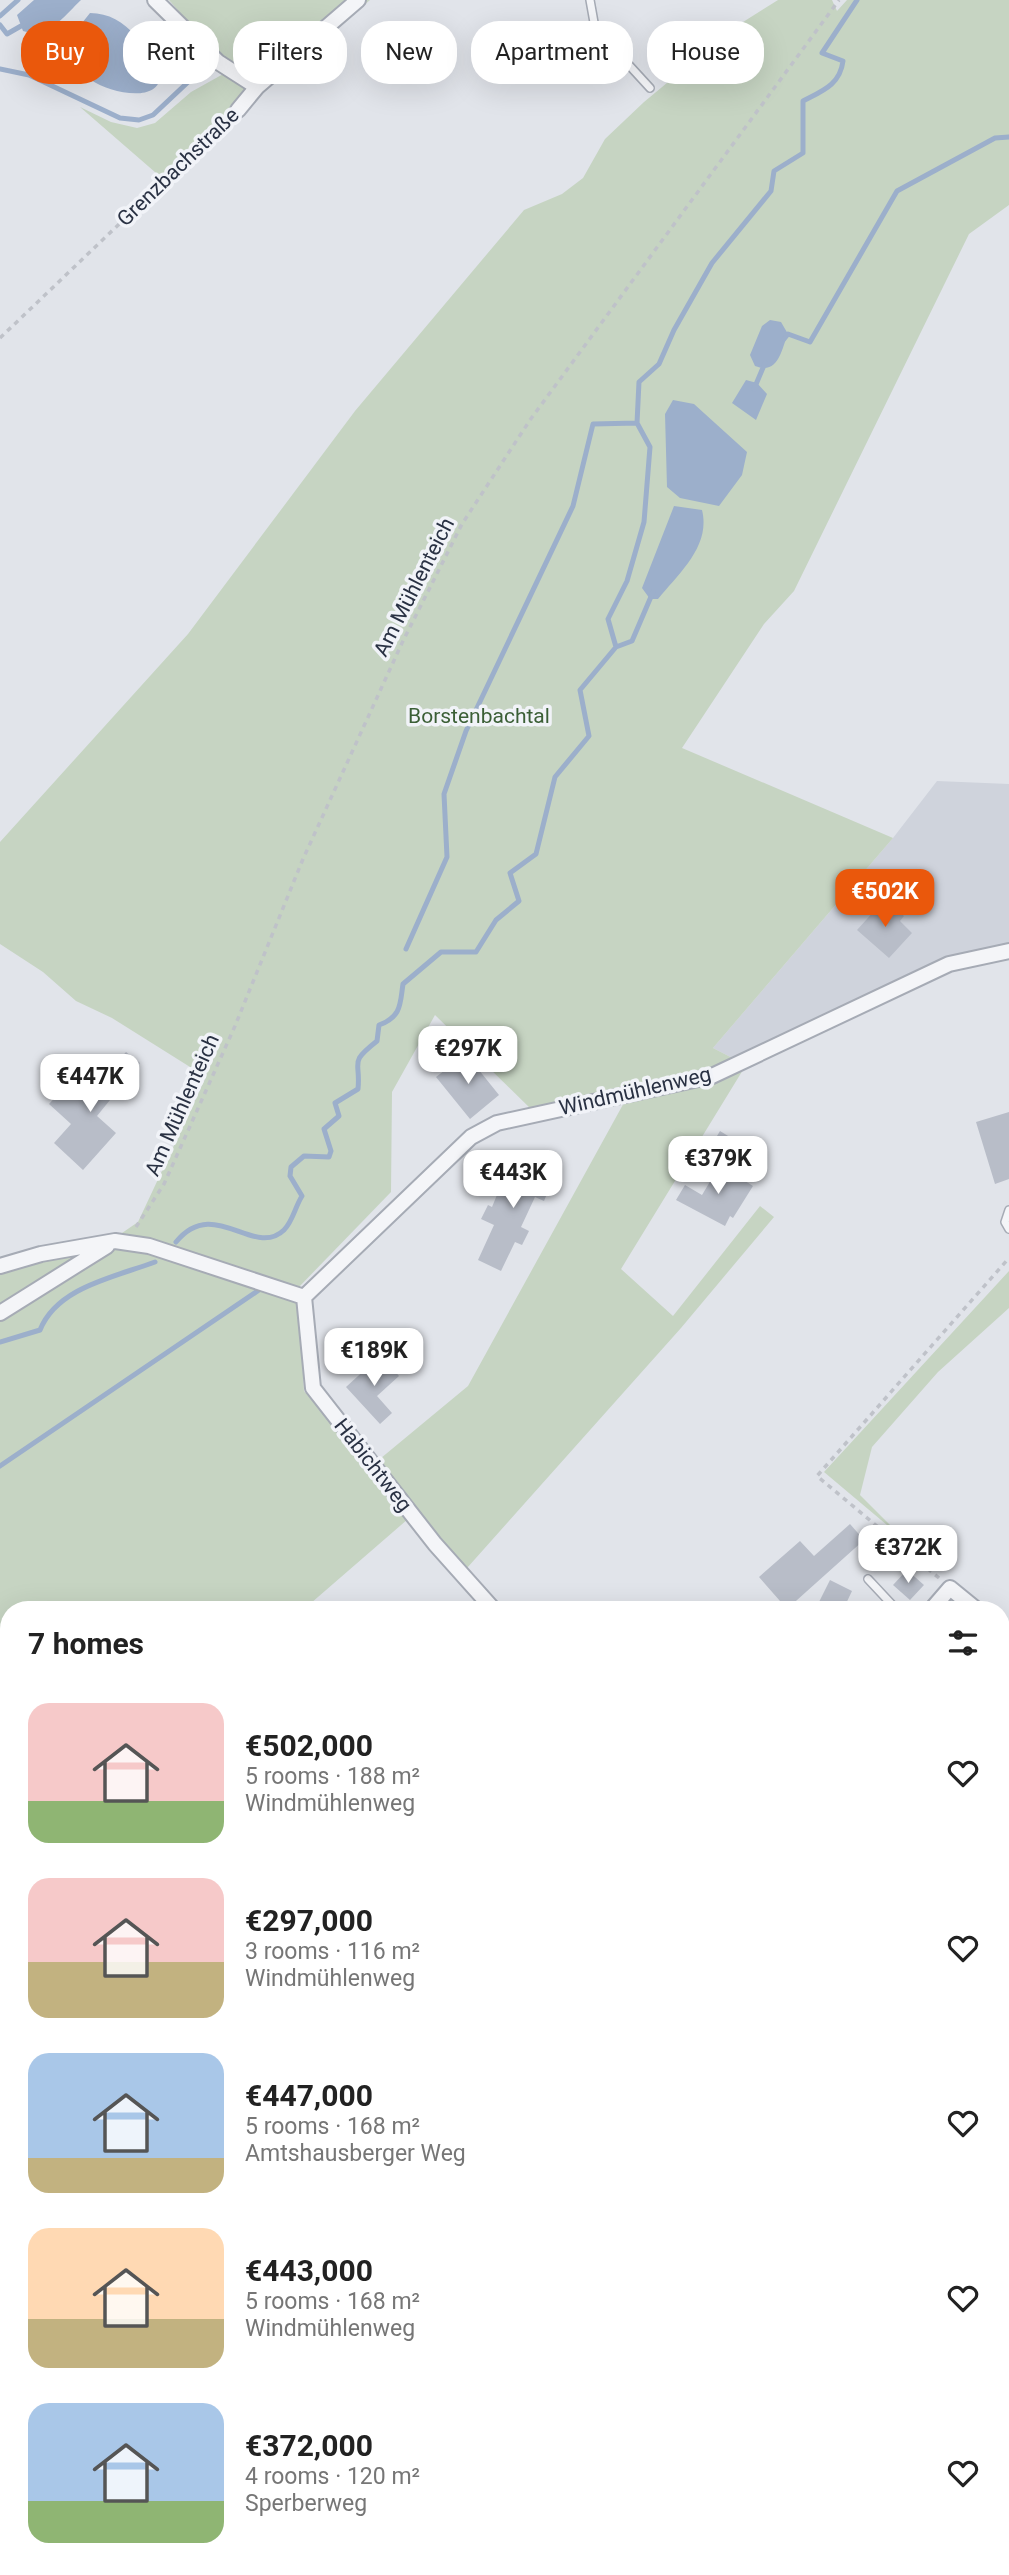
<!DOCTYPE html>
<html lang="en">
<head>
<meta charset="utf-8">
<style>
  :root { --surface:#fff; --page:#f6f6f6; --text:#222; --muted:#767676; --accent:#ea580c }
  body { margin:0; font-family:Roboto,sans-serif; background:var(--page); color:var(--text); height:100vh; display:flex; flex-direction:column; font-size:26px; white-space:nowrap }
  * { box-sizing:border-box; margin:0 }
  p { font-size:23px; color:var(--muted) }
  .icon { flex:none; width:38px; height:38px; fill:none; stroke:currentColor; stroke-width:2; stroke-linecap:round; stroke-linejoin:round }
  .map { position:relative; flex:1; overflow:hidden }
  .side { position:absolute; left:0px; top:1601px; width:1010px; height:975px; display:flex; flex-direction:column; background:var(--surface); border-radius:28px 28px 0 0; box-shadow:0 7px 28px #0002 }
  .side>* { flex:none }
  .top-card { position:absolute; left:21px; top:21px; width:968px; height:63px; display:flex; gap:14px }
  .price { position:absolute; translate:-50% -60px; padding:0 16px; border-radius:14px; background:#fff; color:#222; font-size:23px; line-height:46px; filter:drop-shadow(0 2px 4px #0008) }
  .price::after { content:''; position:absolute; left:50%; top:42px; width:21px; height:16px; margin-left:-10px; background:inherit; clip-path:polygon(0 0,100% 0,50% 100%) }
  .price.active { background:var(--accent); color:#fff }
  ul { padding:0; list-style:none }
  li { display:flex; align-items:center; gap:21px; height:175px; padding:0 28px }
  li span { display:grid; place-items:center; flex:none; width:196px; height:140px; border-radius:21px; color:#555 }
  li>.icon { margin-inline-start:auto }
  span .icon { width:84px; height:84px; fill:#fffc; stroke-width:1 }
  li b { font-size:30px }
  h2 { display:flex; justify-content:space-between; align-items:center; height:84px; padding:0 28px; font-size:30px }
  .tag { padding:0 24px; border-radius:28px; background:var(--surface); box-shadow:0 7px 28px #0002; font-size:24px; line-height:63px }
  .tag.active { background:var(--accent); color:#fff }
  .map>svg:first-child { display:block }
  .built { fill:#cfd3dc }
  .green { fill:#c6d4c2; fill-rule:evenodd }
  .water { fill:#9cafcb }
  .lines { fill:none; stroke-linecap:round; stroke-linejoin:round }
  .stream { stroke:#9cafcb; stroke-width:5 }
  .building { fill:#b8bdc8 }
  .service-casing { stroke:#a6abb5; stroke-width:10 }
  .minor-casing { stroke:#a6abb5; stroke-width:18 }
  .path { stroke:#bfc2c9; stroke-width:3.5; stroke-dasharray:5 5; stroke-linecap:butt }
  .service { stroke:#f4f5f8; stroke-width:7 }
  .minor { stroke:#f4f5f8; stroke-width:14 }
  .labels { text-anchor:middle; stroke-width:7; stroke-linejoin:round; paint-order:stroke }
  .street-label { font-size:21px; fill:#293143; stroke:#f1f3f8 }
  .park-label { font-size:21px; fill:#3b5f36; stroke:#f1f3f8 }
</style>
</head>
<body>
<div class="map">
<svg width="1009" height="2575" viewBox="0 0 1009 2575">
  <rect width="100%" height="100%" fill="#e1e4ea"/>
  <path class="built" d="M 937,781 L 1009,784 L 1009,954 L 950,969 L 746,1065 L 713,1048 L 893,838 Z"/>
  <path class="green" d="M 169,0 L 370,0 L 252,102 L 171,186 L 80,107 L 111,122 L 137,128 L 155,123 L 191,92 L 225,73 L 227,67 Z
    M 778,0 L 832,0 L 837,11 L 847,0 L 1009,0 L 1009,205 L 969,234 L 794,591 L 764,624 L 682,748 L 893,838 L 713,1048 L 746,1065 L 621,1269 L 673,1316 L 760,1206 L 774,1217 L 681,1328 L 459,1577 L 408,1519 L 303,1610 L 9,1610 L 9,1653 L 0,1648 L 0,1271 L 106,1244 L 138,1222 L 206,1077 L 112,1018 L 76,1001 L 43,972 L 0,944 L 0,842 L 188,634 L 355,411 L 524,210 L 562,194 L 583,178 L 605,139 L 644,102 L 732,29 ZM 435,1015 L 532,1110 L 631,1090 L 468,1386 L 369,1468 L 304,1391 L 298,1288 L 391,1192 L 392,1092 Z
    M 1009,1271 L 1009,1308 L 938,1372 L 872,1447 L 860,1495 L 906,1541 L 824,1472 Z
    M 0,1806 L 9,1820 L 9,1847 L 0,1853 Z
    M 0,2273 L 9,2284 L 9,2567 L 22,2567 L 0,2573 Z"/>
  <path class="water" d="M 34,0 L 81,0 C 63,17 49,39 23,31 L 17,15 Z
    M 90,13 C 109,13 123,22 136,36 C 143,42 154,52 157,60 C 175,107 112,95 91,80 C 80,72 74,62 68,50 L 74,33 Z
    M 770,320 L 781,322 L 788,334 C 781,350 779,375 755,366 L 750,355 L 762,326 Z
    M 746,380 L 757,383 L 767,394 L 756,420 L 732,403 Z
    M 673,400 L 694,404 L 747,452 L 742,475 L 719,506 L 680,498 L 667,487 L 665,414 Z
    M 674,506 L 702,510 C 711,546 679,573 658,599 L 650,599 L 642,588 Z"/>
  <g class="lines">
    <path class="stream" d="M 0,16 L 18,0
      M 0,25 L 7,34 L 21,26
      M 0,69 L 29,75 L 120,118 L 139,120 L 153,115 L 204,67
      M 784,339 L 788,334 L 810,342 L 897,191 L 995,138 L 1009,137
      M 754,389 L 765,363
      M 616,647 L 632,641 L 653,592
      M 406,949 L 447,857 L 444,794 L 466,731 L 573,506 L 593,424 L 637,423
      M 176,1242 C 214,1195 254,1259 284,1230 C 293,1221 295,1207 302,1196 L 290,1176 L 291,1167 L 304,1156 L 329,1157 L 331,1151 L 324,1129 L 339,1116 L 335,1103 L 358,1089 C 361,1060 348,1064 377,1041 L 379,1025 C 402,1017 400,1003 403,984 L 441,952 L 476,952 L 496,920 L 519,901 L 510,873 L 536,854 L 555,777 L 589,736 L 580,690 L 616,647 L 608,619 L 627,581 L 644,522 L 650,447 L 637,423 L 639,382 L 659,364 L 674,330 L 712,263 L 771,191 L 774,171 L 803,153 L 803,101 C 822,91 840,85 843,61 L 822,53 L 857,0
      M 0,1342 L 40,1330 C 57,1287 115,1277 155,1262
      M 0,1466 L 259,1290"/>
  </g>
  <path class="building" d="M 885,899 L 904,916 L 900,921 L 912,933 L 889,958 L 857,930 Z
    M 126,1052 L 140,1063 L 97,1116 L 116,1133 L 83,1170 L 54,1143 L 71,1124 L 49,1104 L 69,1082 L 86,1097 Z
    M 466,1054 L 499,1095 L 470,1119 L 436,1077 Z
    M 1009,1112 L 1009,1179 L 995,1184 L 976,1122 Z
    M 720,1131 L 733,1139 L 721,1159 L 708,1151 Z
    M 513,1156 L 548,1171 L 545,1176 L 553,1179 L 544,1201 L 535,1197 L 521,1227 L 529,1231 L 522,1245 L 515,1242 L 501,1271 L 478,1260 L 494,1225 L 481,1219 L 488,1205 L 492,1207 Z
    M 720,1165 L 753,1186 L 733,1218 L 730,1216 L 725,1226 L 676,1200 L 685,1185 L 702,1195 Z
    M 381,1355 L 399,1376 L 377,1396 L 392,1413 L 380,1424 L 346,1387 Z
    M 850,1524 L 864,1540 L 787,1609 L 759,1577 L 800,1541 L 814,1556 Z
    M 907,1570 L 924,1585 L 910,1600 L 893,1585 Z
    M 830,1580 L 852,1591 L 843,1610 L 815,1610 Z"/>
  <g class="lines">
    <g class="service-casing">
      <path id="service" d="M 590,0 L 595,28 L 650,88
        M 1009,1210 L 1005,1222 L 1009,1229
        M 868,1579 L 897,1610
        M 0,1653 L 9,1658"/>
    </g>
    <g class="minor-casing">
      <path id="minor" d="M 155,0 L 218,62 L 257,87
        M 238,110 L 257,87 L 358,0
        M 0,1266 L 41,1254 L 115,1241 L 149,1246 L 304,1297
        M 304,1297 L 471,1137 L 497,1123 L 712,1076 L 949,964 L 1009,951
        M 304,1297 L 313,1388 L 435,1544 L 494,1610
        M 0,1313 L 107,1246
        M 931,1610 L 950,1588 L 977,1610
        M 1001,1630 L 1009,1637
        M 1001,1769 L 1009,1758
        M 1001,2084 L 1009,2091
        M 1001,2116 L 1009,2105
        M 0,2250 L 9,2261
        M 1001,2536 L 1009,2521
        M 212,2567 L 216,2575
        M 556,2567 L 565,2575
        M 338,2575 L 344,2567
        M 671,2575 L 672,2575
        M 980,2575 L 984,2567"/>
    </g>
    <path class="path" d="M 0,338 L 229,119
      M 136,1227 L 164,1184 L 235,1026 L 303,859 L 402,643 L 462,524 L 530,420 L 839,0
      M 939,1578 L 817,1476 L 1009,1258"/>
    <use href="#service" class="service"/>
    <use href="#minor" class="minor"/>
  </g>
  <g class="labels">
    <g class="street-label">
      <text transform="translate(178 167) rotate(-44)" y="7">Grenzbachstraße</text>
      <text transform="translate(414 587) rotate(-63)" y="7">Am Mühlenteich</text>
      <text transform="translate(635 1091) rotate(-13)" y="7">Windmühlenweg</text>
      <text transform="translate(182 1105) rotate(-66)" y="7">Am Mühlenteich</text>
      <text transform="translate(373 1465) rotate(52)" y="7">Habichtweg</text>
    </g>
    <g class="park-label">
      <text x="479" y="723">Borstenbachtal</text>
    </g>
  </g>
</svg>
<b class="price active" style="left:885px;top:929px">€502K</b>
<b class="price" style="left:468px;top:1086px">€297K</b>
<b class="price" style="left:90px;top:1114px">€447K</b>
<b class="price" style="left:718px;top:1196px">€379K</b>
<b class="price" style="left:513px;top:1210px">€443K</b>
<b class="price" style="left:374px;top:1388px">€189K</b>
<b class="price" style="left:908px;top:1585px">€372K</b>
<div class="top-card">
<a class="tag active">Buy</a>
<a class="tag">Rent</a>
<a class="tag">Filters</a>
<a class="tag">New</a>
<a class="tag">Apartment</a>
<a class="tag">House</a>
</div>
<section class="side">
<h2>7 homes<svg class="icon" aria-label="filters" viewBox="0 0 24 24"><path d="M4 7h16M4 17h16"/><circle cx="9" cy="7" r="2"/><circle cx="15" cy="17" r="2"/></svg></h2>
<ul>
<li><span style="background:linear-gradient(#f6c9c9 70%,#8fb573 0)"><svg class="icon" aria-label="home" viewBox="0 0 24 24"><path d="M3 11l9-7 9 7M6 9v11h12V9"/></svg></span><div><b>€502,000</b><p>5 rooms · 188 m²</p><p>Windmühlenweg</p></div><svg class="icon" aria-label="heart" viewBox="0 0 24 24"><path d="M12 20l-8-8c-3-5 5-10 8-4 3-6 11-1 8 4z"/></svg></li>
<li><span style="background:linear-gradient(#f6c9c9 60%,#c2b280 0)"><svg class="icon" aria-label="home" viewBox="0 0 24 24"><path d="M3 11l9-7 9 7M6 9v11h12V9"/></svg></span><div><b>€297,000</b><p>3 rooms · 116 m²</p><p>Windmühlenweg</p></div><svg class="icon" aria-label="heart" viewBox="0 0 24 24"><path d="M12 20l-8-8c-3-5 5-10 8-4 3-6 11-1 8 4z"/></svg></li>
<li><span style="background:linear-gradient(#a9c7e8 75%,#c2b280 0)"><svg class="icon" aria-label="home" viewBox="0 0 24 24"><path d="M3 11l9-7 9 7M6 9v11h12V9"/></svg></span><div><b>€447,000</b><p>5 rooms · 168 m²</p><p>Amtshausberger Weg</p></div><svg class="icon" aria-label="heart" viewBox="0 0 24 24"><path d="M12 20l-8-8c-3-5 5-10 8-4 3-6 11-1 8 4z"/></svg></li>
<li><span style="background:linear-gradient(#ffd9b3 65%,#c2b280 0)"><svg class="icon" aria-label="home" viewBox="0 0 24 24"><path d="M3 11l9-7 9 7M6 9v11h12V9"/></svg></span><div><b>€443,000</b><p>5 rooms · 168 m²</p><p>Windmühlenweg</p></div><svg class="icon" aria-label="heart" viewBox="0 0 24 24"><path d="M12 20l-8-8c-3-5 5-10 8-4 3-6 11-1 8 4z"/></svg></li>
<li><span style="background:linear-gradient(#a9c7e8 70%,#8fb573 0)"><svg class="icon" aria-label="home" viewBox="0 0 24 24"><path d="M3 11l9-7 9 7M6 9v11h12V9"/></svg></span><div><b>€372,000</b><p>4 rooms · 120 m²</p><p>Sperberweg</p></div><svg class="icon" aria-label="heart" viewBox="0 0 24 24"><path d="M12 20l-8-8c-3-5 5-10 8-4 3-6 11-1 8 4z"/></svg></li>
</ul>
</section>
</div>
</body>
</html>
